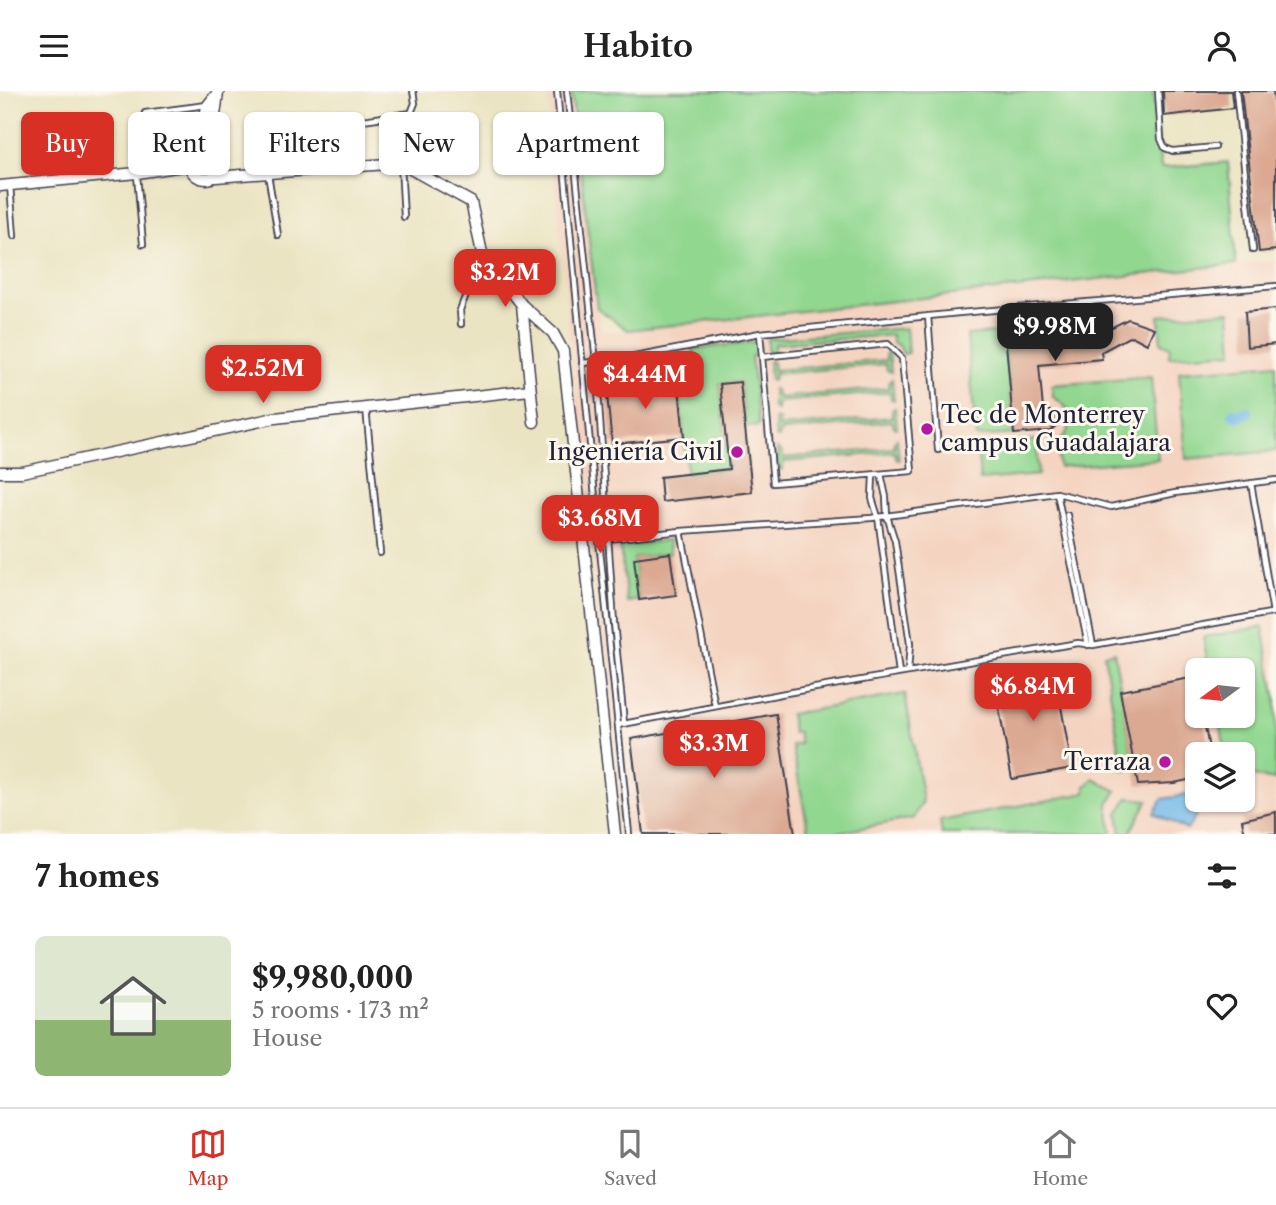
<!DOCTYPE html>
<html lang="en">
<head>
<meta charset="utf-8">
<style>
  :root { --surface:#fff; --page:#f2f2f2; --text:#222; --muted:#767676; --line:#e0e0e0; --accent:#d93025 }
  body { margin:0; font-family:"Libre Caslon Text",serif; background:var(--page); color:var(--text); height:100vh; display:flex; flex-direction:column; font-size:26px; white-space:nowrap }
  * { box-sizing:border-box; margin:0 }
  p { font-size:23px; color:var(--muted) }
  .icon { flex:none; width:38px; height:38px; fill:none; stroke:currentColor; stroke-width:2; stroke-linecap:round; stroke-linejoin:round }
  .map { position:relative; height:743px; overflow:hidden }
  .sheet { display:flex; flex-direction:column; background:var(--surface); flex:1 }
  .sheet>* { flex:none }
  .hud { position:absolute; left:21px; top:21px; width:700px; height:63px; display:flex; gap:14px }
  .needle { width:46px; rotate:255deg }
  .buttons { position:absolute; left:1185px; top:567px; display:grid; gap:14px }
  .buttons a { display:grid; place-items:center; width:70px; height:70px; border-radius:10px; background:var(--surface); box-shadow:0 2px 5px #0004; font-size:35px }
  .price { position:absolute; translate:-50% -60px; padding:0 16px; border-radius:14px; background:var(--accent); color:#fff; font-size:23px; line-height:46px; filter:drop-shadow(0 2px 4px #0008) }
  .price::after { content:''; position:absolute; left:50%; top:42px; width:21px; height:16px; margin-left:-10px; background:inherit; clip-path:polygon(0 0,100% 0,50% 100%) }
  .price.active { background:#222; color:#fff }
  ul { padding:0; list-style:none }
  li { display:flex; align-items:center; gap:21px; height:175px; padding:0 35px }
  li+li { border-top:2px solid var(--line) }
  li span { display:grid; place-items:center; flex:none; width:196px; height:140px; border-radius:10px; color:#555 }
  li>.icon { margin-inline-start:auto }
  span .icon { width:84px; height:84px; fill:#fffc; stroke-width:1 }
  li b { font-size:30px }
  h2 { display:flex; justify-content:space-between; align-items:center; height:84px; padding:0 35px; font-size:30px }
  .chip { padding:0 24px; border-radius:10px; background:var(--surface); box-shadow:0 2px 5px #0004; font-size:24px; line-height:63px }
  .chip.active { background:var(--accent); color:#fff }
  header { display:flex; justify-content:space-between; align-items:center; height:91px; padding:0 35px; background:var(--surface); font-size:32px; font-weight:600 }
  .tab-bar { display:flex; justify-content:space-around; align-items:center; height:98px; border-top:2px solid var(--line); background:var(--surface); font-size:19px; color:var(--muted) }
  .tab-bar a { display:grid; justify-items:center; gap:4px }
  .tab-bar .active { color:var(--accent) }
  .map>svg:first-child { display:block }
  .built { fill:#f4d3c0; fill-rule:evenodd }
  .green { fill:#91d790; stroke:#5a7c66; stroke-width:2 }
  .water { fill:#71b8e8; stroke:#4a6d92; stroke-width:2 }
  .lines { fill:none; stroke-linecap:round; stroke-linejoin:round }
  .canal { stroke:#71b8e8; stroke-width:12 }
  .building { fill:#dba891 }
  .lane-casing { stroke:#403f4f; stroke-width:8 }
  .street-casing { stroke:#403f4f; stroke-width:13 }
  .lane { stroke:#fff; stroke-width:4.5 }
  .street { stroke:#fff; stroke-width:10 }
  .poi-dot { fill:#b5179e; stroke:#fbf7ec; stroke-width:2.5 }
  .labels { text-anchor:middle; stroke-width:6; stroke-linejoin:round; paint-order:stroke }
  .poi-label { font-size:24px; fill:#22223b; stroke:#fbf7ec; text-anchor:end }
</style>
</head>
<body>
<header><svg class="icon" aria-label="menu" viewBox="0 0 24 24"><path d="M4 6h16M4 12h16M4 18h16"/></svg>Habito<svg class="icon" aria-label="person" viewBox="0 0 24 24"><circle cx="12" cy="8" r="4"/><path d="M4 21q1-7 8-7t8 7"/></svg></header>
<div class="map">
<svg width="1276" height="743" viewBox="0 0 1276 743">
  <rect width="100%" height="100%" fill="#fbf7ec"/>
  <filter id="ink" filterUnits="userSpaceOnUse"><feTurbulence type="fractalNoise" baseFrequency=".0143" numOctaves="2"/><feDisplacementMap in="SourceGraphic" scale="14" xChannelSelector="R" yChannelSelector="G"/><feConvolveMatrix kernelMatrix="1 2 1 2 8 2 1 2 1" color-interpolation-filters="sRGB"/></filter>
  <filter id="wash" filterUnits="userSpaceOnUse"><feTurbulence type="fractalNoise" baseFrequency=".00686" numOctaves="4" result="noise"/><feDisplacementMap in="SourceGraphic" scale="28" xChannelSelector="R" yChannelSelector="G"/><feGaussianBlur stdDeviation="1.57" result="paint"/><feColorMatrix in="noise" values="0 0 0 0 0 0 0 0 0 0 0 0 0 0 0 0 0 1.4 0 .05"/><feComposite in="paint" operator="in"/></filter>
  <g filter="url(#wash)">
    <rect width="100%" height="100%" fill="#ebe4c3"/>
    <path class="built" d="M 547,0 L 571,0 L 601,240 L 618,240 L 1148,180 L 1276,170 L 1276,743 L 621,743 L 570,256 ZM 1197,579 L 1242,579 L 1242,625 L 1197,625 ZM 1197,663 L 1242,663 L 1242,709 L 1197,709 Z"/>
    <path class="green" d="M 571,0 L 1153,0 L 1161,77 L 1228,71 L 1236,173 L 628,239 L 597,217 Z
      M 1230,220 L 1233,261 L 1169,266 L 1170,256 L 1161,252 L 1159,225 Z
      M 906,237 L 908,262 L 903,263 L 899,254 L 893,252 L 892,244 L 774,253 L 774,261 L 772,262 L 767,261 L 767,248 Z
      M 1005,241 L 1014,343 L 976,346 L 967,244 Z
      M 756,251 L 759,254 L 758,264 L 751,265 L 759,335 L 745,336 L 740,291 L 720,293 L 729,378 L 687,383 L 679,291 L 697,290 L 693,258 Z
      M 889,260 L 891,281 L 887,279 L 886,273 L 774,283 L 773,290 L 770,289 L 769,270 L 773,271 L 774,279 L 886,269 L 886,262 Z
      M 1276,273 L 1276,360 L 1186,368 L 1179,281 Z
      M 1151,286 L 1158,368 L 1059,376 L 1057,353 C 1075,336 1075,318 1053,306 L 1052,294 Z
      M 892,288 L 894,309 L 891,308 L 890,301 L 778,311 L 777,319 L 773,317 L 773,298 L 776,300 L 778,307 L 889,297 L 889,291 Z
      M 895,317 L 897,337 L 894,336 L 892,330 L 781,340 L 779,347 L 776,346 L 775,327 L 779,328 L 780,336 L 892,326 L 892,319 Z
      M 897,348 L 899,369 L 896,368 L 895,361 L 783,371 L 782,379 L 778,377 L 777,358 L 781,360 L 783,367 L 894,357 L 894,351 Z
      M 1036,349 L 1038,384 L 980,389 L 977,354 Z
      M 669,449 L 670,462 L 634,467 L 639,509 L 627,511 L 620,455 Z
      M 1263,536 L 1276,609 L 1275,689 L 1243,683 L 1242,663 L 1231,663 L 1225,659 L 1219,625 L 1242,625 L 1242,579 L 1209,579 L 1203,546 Z
      M 1114,561 L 1135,678 L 1123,680 L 1104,563 Z
      M 905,603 L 923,710 L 914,727 L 830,743 L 809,743 L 792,654 L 800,653 L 798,641 L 793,642 L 790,623 Z
      M 1094,688 L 1117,700 L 1108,712 L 1112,743 L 942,743 L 940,730 L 1086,702 L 1086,695 Z
      M 1128,707 L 1148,709 L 1129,743 L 1121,743 L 1118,722 Z"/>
    <path class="water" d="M 1186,704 L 1203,713 L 1187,739 L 1154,722 L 1162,708 Z"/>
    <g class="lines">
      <path class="canal" d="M 1234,323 L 1239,325 L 1247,321"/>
    </g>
    <g id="blocks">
      <path class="building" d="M 1163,0 L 1231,0 L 1233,17 L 1164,25 Z
        M 1241,0 L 1273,0 L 1276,32 L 1276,159 L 1259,161 Z
        M 1276,218 L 1276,253 L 1247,256 L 1245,221 Z
        M 1056,226 L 1060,229 L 1061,235 L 1098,232 L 1099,243 L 1128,228 L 1154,237 L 1147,253 L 1132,245 L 1127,247 L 1101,261 L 1102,268 L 1039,274 L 1043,318 L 1054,321 L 1057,326 L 1057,334 L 1050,340 L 1014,343 L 1005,241 L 1047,237 L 1047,231 L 1050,227 Z
        M 678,287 L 684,346 L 612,353 L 606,293 Z
        M 740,291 L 752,401 L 662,411 L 660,386 L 729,378 L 720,293 Z
        M 670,462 L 676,504 L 639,509 L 634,467 Z
        M 1036,575 L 1056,587 L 1072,677 L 1012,688 L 994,590 L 1004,588 L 1010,580 Z
        M 1196,586 L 1197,625 L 1203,625 L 1210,663 L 1197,663 L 1197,687 L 1174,692 L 1138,694 L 1120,600 Z
        M 776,623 L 795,743 L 643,743 L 631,648 Z
        M 1276,721 L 1276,743 L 1245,743 L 1242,729 Z"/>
    </g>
  </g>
  <g filter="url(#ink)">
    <use href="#blocks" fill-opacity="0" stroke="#403f4f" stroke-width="2"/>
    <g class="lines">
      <g class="lane-casing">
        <path id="lane" d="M 557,0 L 599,449 L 629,743
          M 567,0 L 596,271 L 614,532 L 624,632
          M 1158,0 L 1161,48 L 1165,57 L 1173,60 L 1215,56
          M 1236,0 L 1253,159
          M 145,22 L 207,14
          M 356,30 L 411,22 L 415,12 L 413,0
          M 401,74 L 404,126
          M 268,83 L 278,144
          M 137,84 L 143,153
          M 10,94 L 14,145
          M 928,225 L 938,359
          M 461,233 L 460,219 L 482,163
          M 760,242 L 762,266
          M 888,253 L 902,267 L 912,380 L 773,392 L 762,266 Z
          M 582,272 L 624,268 L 760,242 L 959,222 L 1276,195
          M 366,317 L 380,462
          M 881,383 L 886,406 L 887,425 L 895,450 L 910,553 L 908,581
          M 873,384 L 872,407 L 878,426 L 899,582
          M 1251,392 L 1273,522
          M 1057,402 L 1088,554
          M 1067,424 L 1093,554
          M 681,440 L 871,427 L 1057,402 L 1111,416 L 1175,402 L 1276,389
          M 599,449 L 681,440 L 715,615
          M 618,634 L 786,602 L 1078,552 L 1093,554 L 1276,521"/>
      </g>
      <g class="street-casing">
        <path id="street" d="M189 71a17 17 0 1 1 34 0a17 17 0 1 1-34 0Z
          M 211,54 L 218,2
          M 194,58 L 208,14 L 219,0
          M 216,86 L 400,72 L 471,111 L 482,162 L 522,214 L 534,331
          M 0,95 L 137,82 L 189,74
          M 522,214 L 553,242 L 563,260 L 615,743
          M 0,381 L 22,381 L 275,327 L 530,299"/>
      </g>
      <use href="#lane" class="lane"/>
      <use href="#street" class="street"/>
    </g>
  </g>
  <g class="poi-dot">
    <circle cx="927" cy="338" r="7"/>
    <circle cx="737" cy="361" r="7"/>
    <circle cx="1165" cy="671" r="7"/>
  </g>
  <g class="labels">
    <g class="poi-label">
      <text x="941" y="332" text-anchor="start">Tec de Monterrey<tspan x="941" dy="28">campus Guadalajara</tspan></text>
      <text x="723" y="369">Ingeniería Civil</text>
      <text x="1151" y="679">Terraza</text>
    </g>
  </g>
</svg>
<div class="buttons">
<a><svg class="needle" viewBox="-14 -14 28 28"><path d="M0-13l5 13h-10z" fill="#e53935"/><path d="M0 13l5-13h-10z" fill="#767676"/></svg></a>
<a><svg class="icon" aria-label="layers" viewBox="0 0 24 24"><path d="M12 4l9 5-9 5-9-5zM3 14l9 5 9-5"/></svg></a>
</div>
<b class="price" style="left:505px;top:218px">$3.2M</b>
<b class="price active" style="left:1055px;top:272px">$9.98M</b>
<b class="price" style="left:263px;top:314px">$2.52M</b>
<b class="price" style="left:645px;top:320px">$4.44M</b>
<b class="price" style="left:600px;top:464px">$3.68M</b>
<b class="price" style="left:1033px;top:632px">$6.84M</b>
<b class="price" style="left:714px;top:689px">$3.3M</b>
<div class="hud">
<a class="chip active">Buy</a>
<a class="chip">Rent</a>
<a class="chip">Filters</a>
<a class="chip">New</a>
<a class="chip">Apartment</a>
</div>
</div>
<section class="sheet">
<h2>7 homes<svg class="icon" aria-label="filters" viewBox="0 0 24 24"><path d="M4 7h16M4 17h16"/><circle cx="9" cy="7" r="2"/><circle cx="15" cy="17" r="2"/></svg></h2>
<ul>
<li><span style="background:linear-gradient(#dfe7d0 60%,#8fb573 0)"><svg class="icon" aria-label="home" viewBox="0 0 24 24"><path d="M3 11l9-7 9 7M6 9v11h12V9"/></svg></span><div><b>$9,980,000</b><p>5 rooms · 173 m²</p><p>House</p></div><svg class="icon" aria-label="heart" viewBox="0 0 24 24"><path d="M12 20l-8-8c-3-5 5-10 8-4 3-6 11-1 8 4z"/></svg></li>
</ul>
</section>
<nav class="tab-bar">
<a class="active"><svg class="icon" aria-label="map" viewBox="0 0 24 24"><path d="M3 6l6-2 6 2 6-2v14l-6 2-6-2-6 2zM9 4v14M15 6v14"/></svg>Map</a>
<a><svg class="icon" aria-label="saved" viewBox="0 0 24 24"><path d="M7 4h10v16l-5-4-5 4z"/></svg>Saved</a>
<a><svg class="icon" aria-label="home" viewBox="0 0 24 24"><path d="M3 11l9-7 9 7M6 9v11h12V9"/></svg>Home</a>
</nav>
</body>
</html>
